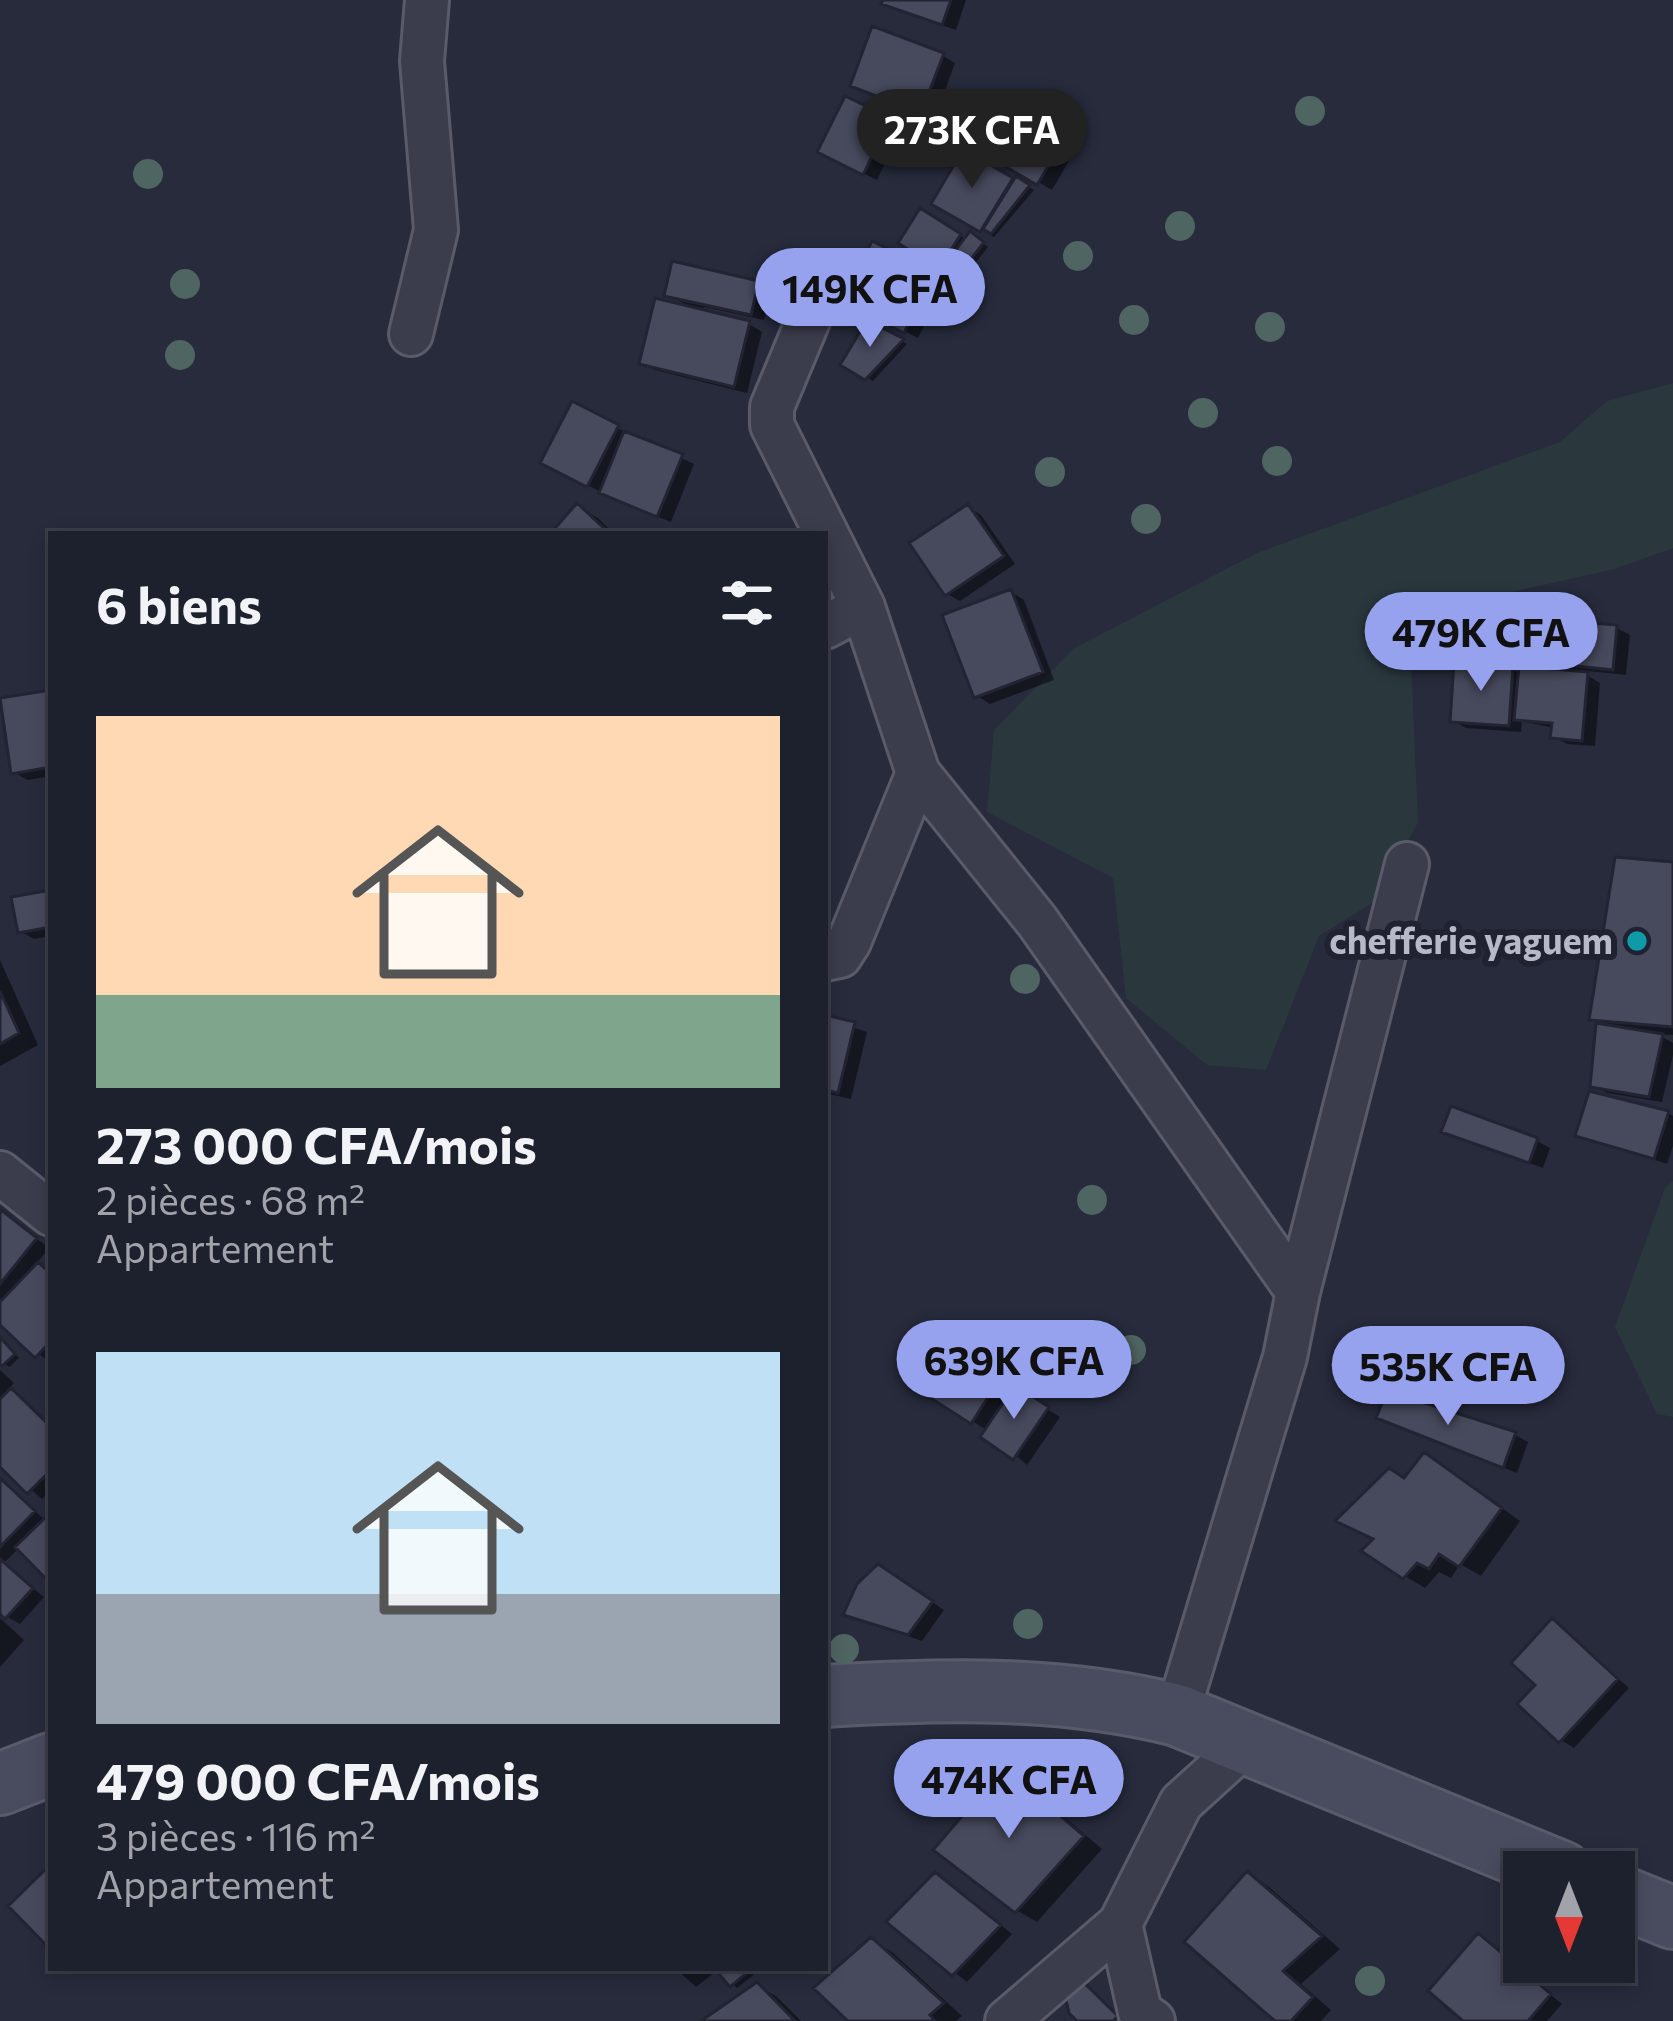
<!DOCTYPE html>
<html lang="fr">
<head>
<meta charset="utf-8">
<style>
  :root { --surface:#1d202d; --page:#252835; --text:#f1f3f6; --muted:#a0a3aa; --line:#3b3e49; --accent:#96a2ed }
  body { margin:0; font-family:Commissioner,sans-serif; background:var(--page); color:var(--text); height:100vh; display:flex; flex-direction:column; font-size:45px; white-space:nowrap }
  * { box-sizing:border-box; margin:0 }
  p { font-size:39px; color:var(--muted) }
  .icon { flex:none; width:66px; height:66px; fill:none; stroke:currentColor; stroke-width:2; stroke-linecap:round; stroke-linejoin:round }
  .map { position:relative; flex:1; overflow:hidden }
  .drawer { position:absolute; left:48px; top:531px; width:780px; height:1440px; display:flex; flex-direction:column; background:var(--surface); border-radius:0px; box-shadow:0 6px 18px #0003,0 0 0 3px var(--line) }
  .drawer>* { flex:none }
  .needle { width:78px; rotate:180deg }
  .controls { position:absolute; left:1503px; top:1851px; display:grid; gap:24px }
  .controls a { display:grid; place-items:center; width:132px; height:132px; border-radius:0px; background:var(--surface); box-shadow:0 6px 18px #0003,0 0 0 3px var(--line); font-size:60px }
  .price { position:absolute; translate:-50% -102px; padding:0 27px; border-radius:42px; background:var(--accent); color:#111; font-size:39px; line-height:78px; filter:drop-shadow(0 3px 6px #0008) }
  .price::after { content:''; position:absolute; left:50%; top:72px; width:36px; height:27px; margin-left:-18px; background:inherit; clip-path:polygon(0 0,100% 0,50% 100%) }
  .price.active { background:#222; color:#fff }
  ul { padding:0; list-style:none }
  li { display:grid; align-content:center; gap:24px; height:636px; padding:0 48px }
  li span { display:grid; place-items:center; height:372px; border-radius:0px; color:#555 }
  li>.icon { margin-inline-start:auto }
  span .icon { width:216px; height:216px; fill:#fffc; stroke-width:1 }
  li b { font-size:51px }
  h2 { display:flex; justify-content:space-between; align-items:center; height:144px; padding:0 48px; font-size:51px }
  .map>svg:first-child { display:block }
  .green { fill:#2a383e }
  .shadow { fill:#0007 }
  .building { fill:#474a5d; stroke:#222433; stroke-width:3 }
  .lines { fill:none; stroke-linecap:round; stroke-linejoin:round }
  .minor-casing { stroke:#595b6a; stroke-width:48 }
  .secondary-casing { stroke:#595b6a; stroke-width:66 }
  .minor { stroke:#3b3d4c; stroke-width:42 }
  .secondary { stroke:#494c5f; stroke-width:60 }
  .tree { fill:#4f6562 }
  .culture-dot { fill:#0f9aa8; stroke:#202231; stroke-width:4.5 }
  .labels { text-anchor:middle; stroke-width:12; stroke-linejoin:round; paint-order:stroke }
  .poi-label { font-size:36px; font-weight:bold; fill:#b7b9c7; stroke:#202231; text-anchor:end }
</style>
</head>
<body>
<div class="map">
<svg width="1673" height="2021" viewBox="0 0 1673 2021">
  <rect width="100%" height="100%" fill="#272b3c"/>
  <path class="green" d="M 1673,383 L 1673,548 L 1615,569 L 1409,615 L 1418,823 L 1372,903 L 1319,936 L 1266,1070 L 1207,1065 L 1126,998 L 1113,878 L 987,812 L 994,730 L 1073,649 L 1257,553 L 1560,442 L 1607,401 Z
    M 1673,1181 L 1673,1417 L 1657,1414 L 1615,1327 L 1665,1188 Z"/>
  <path class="shadow" d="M 886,0 L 966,0 L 956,30 L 898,10 Z
    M 942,55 L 955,63 L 935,118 L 853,85 Z
    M 1043,105 L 1087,130 L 1052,190 L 970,142 L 1017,148 Z
    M 889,121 L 902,128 L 877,180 L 834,159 Z
    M 964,153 L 1034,190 L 994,237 L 935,203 Z
    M 921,212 L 967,240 L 970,235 L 988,247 L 970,270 L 960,264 L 954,273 L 902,242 Z
    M 933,275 L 946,282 L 918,338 L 858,308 Z
    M 757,284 L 771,291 L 764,320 L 704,307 L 702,313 L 749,324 L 762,332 L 747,393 L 655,370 L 642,363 L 691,308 L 668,294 Z
    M 869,324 L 907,344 L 873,381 L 844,364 Z
    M 617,428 L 694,464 L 671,522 L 616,500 L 557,469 Z
    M 578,507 L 598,518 L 614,534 L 553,534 Z
    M 968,507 L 981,515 L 1015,564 L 960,601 L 947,594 Z
    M 1011,592 L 1024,600 L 1054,680 L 990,704 L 977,696 Z
    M 1617,628 L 1630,635 L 1626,675 L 1578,670 L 1600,683 L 1595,746 L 1567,744 L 1553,736 L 1554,728 L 1522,721 L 1521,732 L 1466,728 L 1453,721 L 1512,669 L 1521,674 L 1541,671 L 1516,657 L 1514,650 L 1484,647 L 1471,639 Z
    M 51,693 L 51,776 L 27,780 L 14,772 Z
    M 1673,865 L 1673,1035 L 1657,1034 L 1673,1043 L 1673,1055 L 1662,1102 L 1607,1093 L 1593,1086 L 1599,1022 L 1593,1018 Z
    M 51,893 L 51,936 L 34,939 L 20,931 Z
    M 0,960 L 38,1045 L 0,1066 Z
    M 825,1018 L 867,1032 L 851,1099 L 825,1093 Z
    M 1668,1113 L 1673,1116 L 1673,1146 L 1667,1164 L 1579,1134 Z
    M 1458,1138 L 1537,1141 L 1550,1148 L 1543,1168 Z
    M 0,1211 L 49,1248 L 36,1264 L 51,1272 L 50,1363 L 0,1321 Z
    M 0,1337 L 19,1358 L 9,1367 L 0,1360 Z
    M 952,1350 L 1060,1417 L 1027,1465 L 988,1431 L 913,1383 Z
    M 0,1370 L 14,1383 L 7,1390 L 24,1399 L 51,1425 L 51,1490 L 42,1499 L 0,1463 Z
    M 1393,1424 L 1515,1435 L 1528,1442 L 1517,1473 Z
    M 1445,1467 L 1520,1521 L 1481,1576 L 1460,1564 L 1451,1578 L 1439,1572 L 1425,1588 L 1405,1576 L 1377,1540 L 1406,1481 Z
    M 0,1479 L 46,1521 L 51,1516 L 51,1580 L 20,1547 L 3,1564 L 44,1597 L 20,1624 L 0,1613 Z
    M 892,1575 L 944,1610 L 922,1641 L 847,1614 Z
    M 0,1618 L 24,1640 L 0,1667 Z
    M 1553,1622 L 1629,1688 L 1574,1748 L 1561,1740 L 1540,1685 Z
    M 1004,1771 L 1025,1783 L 1102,1849 L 1037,1922 L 1016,1910 Z
    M 1248,1874 L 1268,1886 L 1340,1949 L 1301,1984 L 1331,2010 L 1321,2021 L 1279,2021 Z
    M 949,1883 L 1012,1934 L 967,1982 L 890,1922 Z
    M 1479,1937 L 1562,2004 L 1547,2021 L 1468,2021 Z
    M 871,1940 L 892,1952 L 962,2016 L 956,2021 L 852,2021 Z
    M 675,1968 L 762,1968 L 737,1988 L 719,1969 L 696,1987 Z
    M 757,1985 L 777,1997 L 801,2021 L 706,2021 Z"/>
  <path class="building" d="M 883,0 L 951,0 L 942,25 L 881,4 Z
    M 872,26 L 944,53 L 921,113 L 850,86 Z
    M 845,96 L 891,118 L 863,175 L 817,152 Z
    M 1042,100 L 1076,120 L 1037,185 L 965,143 L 978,121 L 1016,143 Z
    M 963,149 L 1013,178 L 980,232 L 931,204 Z
    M 1016,176 L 1030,185 L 991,234 L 983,229 Z
    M 920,208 L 961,234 L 939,269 L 898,243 Z
    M 970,231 L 984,242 L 963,270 L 948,260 Z
    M 872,241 L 935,272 L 904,333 L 841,301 Z
    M 672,261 L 759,281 L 751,315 L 664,296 Z
    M 655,298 L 750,321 L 734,387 L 639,364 Z
    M 867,320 L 904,339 L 865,380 L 840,365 Z
    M 572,401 L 619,425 L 587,487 L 540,463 Z
    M 624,431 L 683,454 L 657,517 L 599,493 Z
    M 577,503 L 610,534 L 550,534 Z
    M 968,504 L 1004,556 L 945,596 L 909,543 Z
    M 1011,589 L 1043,672 L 974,698 L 942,615 Z
    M 1470,613 L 1617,625 L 1613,670 L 1513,659 L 1509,645 L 1467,641 Z
    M 1454,662 L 1513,666 L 1509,726 L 1450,722 Z
    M 1519,666 L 1588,672 L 1582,741 L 1550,738 L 1552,723 L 1514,720 Z
    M 51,690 L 51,767 L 11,774 L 0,698 Z
    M 1615,857 L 1673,862 L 1673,1027 L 1589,1020 Z
    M 51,890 L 51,927 L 18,933 L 11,897 Z
    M 0,991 L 19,1033 L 0,1044 Z
    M 825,1015 L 855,1022 L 838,1093 L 825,1090 Z
    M 1596,1023 L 1663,1034 L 1649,1097 L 1590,1087 Z
    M 1589,1091 L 1669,1111 L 1654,1159 L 1575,1136 Z
    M 1451,1106 L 1538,1138 L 1529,1163 L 1441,1132 Z
    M 0,1209 L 37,1238 L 0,1284 Z
    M 38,1262 L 51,1274 L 51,1341 L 35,1358 L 0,1325 L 0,1302 Z
    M 0,1337 L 15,1354 L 2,1366 L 0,1364 Z
    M 938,1338 L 1000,1378 L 971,1424 L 909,1384 Z
    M 1015,1385 L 1049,1407 L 1013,1460 L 980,1437 Z
    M 11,1388 L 51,1427 L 51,1470 L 27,1494 L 0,1467 L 0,1399 Z
    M 1387,1391 L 1516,1432 L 1503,1468 L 1376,1418 Z
    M 1424,1452 L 1502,1508 L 1459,1567 L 1439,1554 L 1429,1569 L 1417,1563 L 1403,1579 L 1361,1551 L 1373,1539 L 1335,1521 L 1389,1468 L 1404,1478 Z
    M 0,1478 L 35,1511 L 0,1547 Z
    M 51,1512 L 51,1584 L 15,1547 Z
    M 0,1559 L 33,1588 L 5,1619 L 0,1614 Z
    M 878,1564 L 933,1601 L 908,1635 L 843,1615 L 857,1584 Z
    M 1552,1618 L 1618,1679 L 1559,1743 L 1517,1704 L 1535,1685 L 1511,1663 Z
    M 1004,1767 L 1084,1836 L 1015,1913 L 933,1850 Z
    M 51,1864 L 51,1950 L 8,1906 Z
    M 1247,1871 L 1322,1936 L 1283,1971 L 1313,1997 L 1291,2021 L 1275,2021 L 1184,1942 Z
    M 935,1872 L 1001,1925 L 952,1976 L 886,1922 Z
    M 1478,1933 L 1551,1994 L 1528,2021 L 1463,2021 L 1428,1991 Z
    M 871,1937 L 944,2003 L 930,2015 L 935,2021 L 848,2021 L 813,1988 Z
    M 714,1968 L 753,1968 L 730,1987 Z
    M 1080,1979 L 1118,2016 L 1113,2021 L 1077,2021 L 1069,2013 L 1065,1996 Z
    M 757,1982 L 795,2021 L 701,2021 Z"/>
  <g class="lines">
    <g class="minor-casing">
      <path id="minor" d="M 817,299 L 772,407 L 772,425 L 863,607 L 825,627
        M 411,334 L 436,230 L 422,61 L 427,0
        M 863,607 L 918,773 L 1037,921 L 1298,1292 L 1285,1357 L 1177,1715
        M 825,959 L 840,956 L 849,942 L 918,773
        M 0,1173 L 51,1214
        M 1298,1292 L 1407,864
        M 1120,1924 L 1140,2012 L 1153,2021
        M 1007,2021 L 1120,1924 L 1181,1803 L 1247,1743"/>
    </g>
    <g class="secondary-casing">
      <path id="secondary" d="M 825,1696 C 944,1689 1061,1686 1177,1715 L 1561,1872
        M 0,1784 L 51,1764
        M 1614,1894 L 1673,1918"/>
    </g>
    <use href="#minor" class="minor"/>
    <use href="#secondary" class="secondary"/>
  </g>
  <g class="tree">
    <circle cx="1310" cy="111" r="15"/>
    <circle cx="148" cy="174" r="15"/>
    <circle cx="1180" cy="226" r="15"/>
    <circle cx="1078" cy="256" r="15"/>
    <circle cx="185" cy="284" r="15"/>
    <circle cx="1134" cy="320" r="15"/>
    <circle cx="1270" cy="327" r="15"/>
    <circle cx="180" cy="355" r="15"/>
    <circle cx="1203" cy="413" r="15"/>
    <circle cx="1277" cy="461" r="15"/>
    <circle cx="1050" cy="472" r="15"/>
    <circle cx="1146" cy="519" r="15"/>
    <circle cx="1025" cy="979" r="15"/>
    <circle cx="1092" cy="1200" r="15"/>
    <circle cx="1131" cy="1350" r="15"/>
    <circle cx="1028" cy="1624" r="15"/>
    <circle cx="844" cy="1649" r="15"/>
    <circle cx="1370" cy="1981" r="15"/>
  </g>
  <circle class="culture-dot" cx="1637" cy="941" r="12"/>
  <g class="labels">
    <g class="poi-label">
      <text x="1613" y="954">chefferie yaguem</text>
    </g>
  </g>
</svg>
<div class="controls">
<a><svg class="needle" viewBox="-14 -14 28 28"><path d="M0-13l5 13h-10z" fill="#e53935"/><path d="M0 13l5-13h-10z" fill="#a0a3aa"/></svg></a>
</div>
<b class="price active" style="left:972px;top:191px">273K CFA</b>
<b class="price" style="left:870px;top:350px">149K CFA</b>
<b class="price" style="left:1481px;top:694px">479K CFA</b>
<b class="price" style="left:1014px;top:1422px">639K CFA</b>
<b class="price" style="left:1448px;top:1428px">535K CFA</b>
<b class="price" style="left:1009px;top:1841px">474K CFA</b>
<section class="drawer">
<h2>6 biens<svg class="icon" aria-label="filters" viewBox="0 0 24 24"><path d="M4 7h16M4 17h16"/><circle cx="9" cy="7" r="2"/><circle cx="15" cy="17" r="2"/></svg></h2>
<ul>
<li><span style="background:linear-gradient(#ffd9b3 75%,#7fa58c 0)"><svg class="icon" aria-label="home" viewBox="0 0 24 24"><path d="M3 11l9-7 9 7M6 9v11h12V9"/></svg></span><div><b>273 000 CFA/mois</b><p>2 pièces · 68 m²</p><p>Appartement</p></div></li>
<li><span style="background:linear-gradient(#bfe0f5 65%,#9aa5b1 0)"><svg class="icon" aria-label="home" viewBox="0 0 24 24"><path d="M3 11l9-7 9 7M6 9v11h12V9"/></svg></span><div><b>479 000 CFA/mois</b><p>3 pièces · 116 m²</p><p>Appartement</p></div></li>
</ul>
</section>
</div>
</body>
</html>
